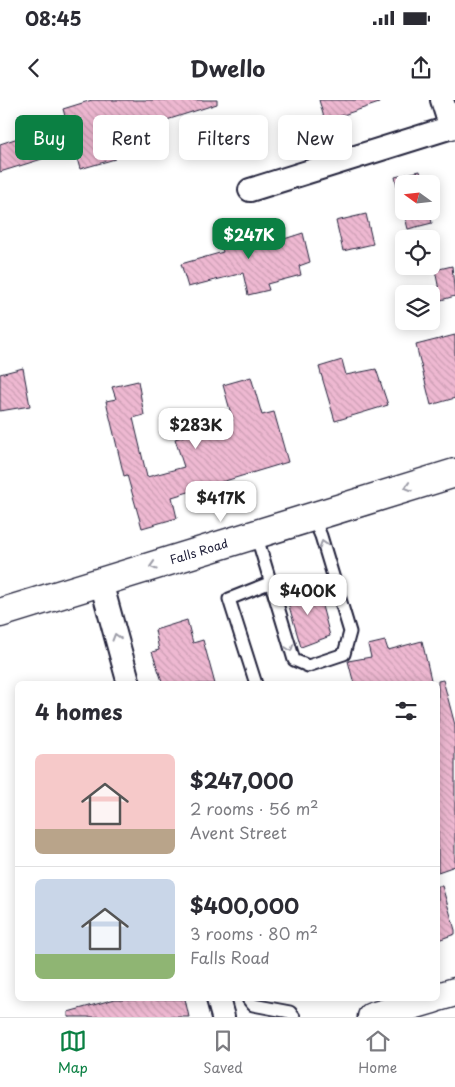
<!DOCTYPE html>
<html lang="en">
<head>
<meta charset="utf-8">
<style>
  :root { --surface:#fff; --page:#f2f2f3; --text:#2b2b33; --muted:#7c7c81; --line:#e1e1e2; --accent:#0b8043 }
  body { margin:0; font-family:"Playpen Sans",sans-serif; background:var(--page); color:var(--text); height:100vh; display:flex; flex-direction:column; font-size:19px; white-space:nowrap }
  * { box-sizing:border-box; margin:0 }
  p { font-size:16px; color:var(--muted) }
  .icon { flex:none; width:28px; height:28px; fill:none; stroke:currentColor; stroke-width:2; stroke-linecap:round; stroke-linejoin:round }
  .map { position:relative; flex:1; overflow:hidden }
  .side { position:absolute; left:15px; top:581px; width:425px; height:320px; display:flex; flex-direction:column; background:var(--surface); border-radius:8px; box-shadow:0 2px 12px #0003 }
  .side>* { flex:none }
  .hud { position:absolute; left:15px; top:15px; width:425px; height:45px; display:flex; gap:10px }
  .needle { width:32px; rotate:285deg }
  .tools { position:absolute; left:395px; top:75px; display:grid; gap:10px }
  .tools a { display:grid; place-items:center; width:45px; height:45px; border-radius:8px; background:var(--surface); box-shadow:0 2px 12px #0003; font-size:25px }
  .price { position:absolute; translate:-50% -42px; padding:0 11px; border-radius:10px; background:#fff; color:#222; font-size:16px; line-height:32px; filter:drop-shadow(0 1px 2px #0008) }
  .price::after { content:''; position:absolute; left:50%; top:30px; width:15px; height:11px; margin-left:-8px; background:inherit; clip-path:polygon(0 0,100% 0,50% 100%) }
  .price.current { background:var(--accent); color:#fff }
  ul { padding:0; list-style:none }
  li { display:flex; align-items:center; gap:15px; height:125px; padding:0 20px }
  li+li { border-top:1px solid var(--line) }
  li span { display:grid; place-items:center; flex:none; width:140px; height:100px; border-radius:8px; color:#555 }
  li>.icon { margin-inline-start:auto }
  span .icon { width:60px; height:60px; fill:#fffc; stroke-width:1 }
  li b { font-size:21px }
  h2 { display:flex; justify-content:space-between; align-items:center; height:60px; padding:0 20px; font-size:21px }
  .chip { padding:0 18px; border-radius:8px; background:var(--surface); box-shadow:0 2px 12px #0003; font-size:18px; line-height:45px }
  .chip.current { background:var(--accent); color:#fff }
  .status { display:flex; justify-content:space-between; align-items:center; height:35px; padding:0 25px; background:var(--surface); direction:ltr }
  .status svg { height:14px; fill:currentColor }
  header { display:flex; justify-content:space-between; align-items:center; height:65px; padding:0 20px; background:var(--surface); font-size:22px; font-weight:700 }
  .tabs { display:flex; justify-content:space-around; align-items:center; height:70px; border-top:1px solid var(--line); background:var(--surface); font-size:14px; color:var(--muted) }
  .tabs a { display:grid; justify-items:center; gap:2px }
  .tabs .current { color:var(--accent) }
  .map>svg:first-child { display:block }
  .building { fill:url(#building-back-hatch); stroke:#22223b }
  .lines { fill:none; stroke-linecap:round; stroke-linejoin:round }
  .service-casing { stroke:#22223b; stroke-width:15 }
  .minor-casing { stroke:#22223b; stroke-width:26 }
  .secondary-casing { stroke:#22223b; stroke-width:31 }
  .service { stroke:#fff; stroke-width:11 }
  .minor { stroke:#fff; stroke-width:22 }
  .secondary { stroke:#fff; stroke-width:28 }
  .oneway { stroke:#9c9ca7 }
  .labels { text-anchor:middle; stroke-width:4.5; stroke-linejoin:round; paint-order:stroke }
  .street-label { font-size:12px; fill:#22223b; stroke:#fff }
</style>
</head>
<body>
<div class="status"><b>08:45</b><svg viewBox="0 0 49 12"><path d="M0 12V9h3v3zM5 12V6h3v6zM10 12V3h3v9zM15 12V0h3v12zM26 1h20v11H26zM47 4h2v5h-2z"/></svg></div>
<header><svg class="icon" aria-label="back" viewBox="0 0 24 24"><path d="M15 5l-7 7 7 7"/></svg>Dwello<svg class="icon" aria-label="share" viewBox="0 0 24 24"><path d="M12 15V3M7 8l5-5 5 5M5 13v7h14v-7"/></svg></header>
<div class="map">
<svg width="455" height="917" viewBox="0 0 455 917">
  <defs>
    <pattern id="building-back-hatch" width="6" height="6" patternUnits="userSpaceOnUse" patternTransform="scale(1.25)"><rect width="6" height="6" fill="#eeb8d1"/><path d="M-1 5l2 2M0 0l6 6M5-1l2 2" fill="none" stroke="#cc9eb4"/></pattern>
  </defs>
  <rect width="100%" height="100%" fill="#fff"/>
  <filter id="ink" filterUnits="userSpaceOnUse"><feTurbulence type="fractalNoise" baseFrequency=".02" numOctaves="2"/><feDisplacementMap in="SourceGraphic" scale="10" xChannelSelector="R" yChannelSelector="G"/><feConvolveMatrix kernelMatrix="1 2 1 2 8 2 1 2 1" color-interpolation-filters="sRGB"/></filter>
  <g filter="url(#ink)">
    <path class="building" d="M 92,0 L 217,0 L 217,4 L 151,25 L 152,28 L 110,41 L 115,59 L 80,69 L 63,9 Z
      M 319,0 L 379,0 L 379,3 L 325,21 Z
      M 33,33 L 42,59 L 0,72 L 0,44 Z
      M 420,71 L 423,84 L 404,84 L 404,111 L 429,111 L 432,123 L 408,129 L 395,77 Z
      M 366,114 L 373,144 L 343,151 L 336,121 Z
      M 249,122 L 256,148 L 303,133 L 310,162 L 299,166 L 301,175 L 267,184 L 269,190 L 248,195 L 243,173 L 188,187 L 181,164 L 223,152 L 217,131 Z
      M 452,166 L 455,196 L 441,200 L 435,170 Z
      M 455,235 L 455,298 L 431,305 L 416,245 Z
      M 342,260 L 346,275 L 376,269 L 388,305 L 335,321 L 319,267 Z
      M 23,268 L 30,306 L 0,311 L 0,274 Z
      M 251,277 L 262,315 L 274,312 L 288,362 L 172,397 L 177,418 L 142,428 L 127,375 L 124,376 L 106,301 L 116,299 L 112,287 L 138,281 L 144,315 L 133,318 L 147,377 L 184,367 L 175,339 L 233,321 L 223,285 Z
      M 317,487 L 330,536 L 301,547 L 286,496 Z
      M 187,520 L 193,543 L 203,540 L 215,584 L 163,584 L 152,552 L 159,550 L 155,530 Z
      M 385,541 L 388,550 L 422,541 L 432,584 L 354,584 L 348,561 L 371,557 L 368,545 Z
      M 443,580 L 455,625 L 455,766 L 438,772 L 438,581 Z
      M 438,786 L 442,786 L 455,830 L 455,834 L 438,840 Z
      M 115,899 L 185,899 L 189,917 L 68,917 L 68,912 Z"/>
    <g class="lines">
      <g class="service-casing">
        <path id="service" d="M 256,434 L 294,560 L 308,566 L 344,554 L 350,532 L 321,436 L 313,417
          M 256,584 L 229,499 L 269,483
          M 248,899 L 253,905 L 290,912 L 294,917"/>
      </g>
      <g class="minor-casing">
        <path id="minor" d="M 442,0 L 451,28
          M 250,90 L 455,26
          M 101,482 L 129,584
          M 218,899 L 223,917"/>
      </g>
      <g class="secondary-casing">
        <path id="secondary" d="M 0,513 L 455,373
          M 438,897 L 455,892
          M 372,917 L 433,899"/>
      </g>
      <use href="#service" class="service"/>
      <use href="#minor" class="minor"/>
      <use href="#secondary" class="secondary"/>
    </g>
    <defs><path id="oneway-chevron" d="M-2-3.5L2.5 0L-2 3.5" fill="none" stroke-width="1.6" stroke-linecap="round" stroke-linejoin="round" transform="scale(1.25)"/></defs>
    <g class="oneway">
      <use href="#oneway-chevron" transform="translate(408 387) rotate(163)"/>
      <use href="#oneway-chevron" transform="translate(323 444) rotate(-107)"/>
      <use href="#oneway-chevron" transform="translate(153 466) rotate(163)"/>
      <use href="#oneway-chevron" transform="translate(116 537) rotate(-106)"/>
      <use href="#oneway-chevron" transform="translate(290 548) rotate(72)"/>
    </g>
  </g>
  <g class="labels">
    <g class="street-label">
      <text transform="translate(199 452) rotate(-17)" y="4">Falls Road</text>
    </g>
  </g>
</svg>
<div class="tools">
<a><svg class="needle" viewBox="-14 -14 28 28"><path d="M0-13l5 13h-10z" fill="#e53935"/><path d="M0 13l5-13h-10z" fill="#7c7c81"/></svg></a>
<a><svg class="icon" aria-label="locate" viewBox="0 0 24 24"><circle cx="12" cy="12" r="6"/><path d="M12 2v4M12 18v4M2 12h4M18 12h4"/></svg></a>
<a><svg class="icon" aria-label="layers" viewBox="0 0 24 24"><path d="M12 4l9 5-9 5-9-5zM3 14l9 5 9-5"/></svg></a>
</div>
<b class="price current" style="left:249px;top:160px">$247K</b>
<b class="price" style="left:196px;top:350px">$283K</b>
<b class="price" style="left:221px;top:423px">$417K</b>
<b class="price" style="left:308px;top:516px">$400K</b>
<div class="hud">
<a class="chip current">Buy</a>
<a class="chip">Rent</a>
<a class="chip">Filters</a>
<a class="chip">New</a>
</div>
<section class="side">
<h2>4 homes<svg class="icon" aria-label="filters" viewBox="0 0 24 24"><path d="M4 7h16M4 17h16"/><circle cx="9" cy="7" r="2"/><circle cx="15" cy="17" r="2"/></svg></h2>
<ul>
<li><span style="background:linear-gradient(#f6c9c9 75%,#b9a48a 0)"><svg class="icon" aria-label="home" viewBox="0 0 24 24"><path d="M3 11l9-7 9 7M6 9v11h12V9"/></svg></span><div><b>$247,000</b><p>2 rooms · 56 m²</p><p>Avent Street</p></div></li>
<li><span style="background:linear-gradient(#c9d6e8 75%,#8fb573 0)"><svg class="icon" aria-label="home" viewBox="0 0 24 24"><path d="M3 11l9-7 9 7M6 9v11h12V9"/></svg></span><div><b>$400,000</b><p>3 rooms · 80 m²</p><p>Falls Road</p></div></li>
</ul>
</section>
</div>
<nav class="tabs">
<a class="current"><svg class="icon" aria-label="map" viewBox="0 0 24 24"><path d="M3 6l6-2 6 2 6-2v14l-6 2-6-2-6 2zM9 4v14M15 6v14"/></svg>Map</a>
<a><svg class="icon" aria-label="saved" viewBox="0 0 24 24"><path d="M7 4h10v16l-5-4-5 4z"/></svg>Saved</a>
<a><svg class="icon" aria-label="home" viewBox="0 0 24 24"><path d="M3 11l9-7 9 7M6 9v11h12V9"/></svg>Home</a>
</nav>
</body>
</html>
